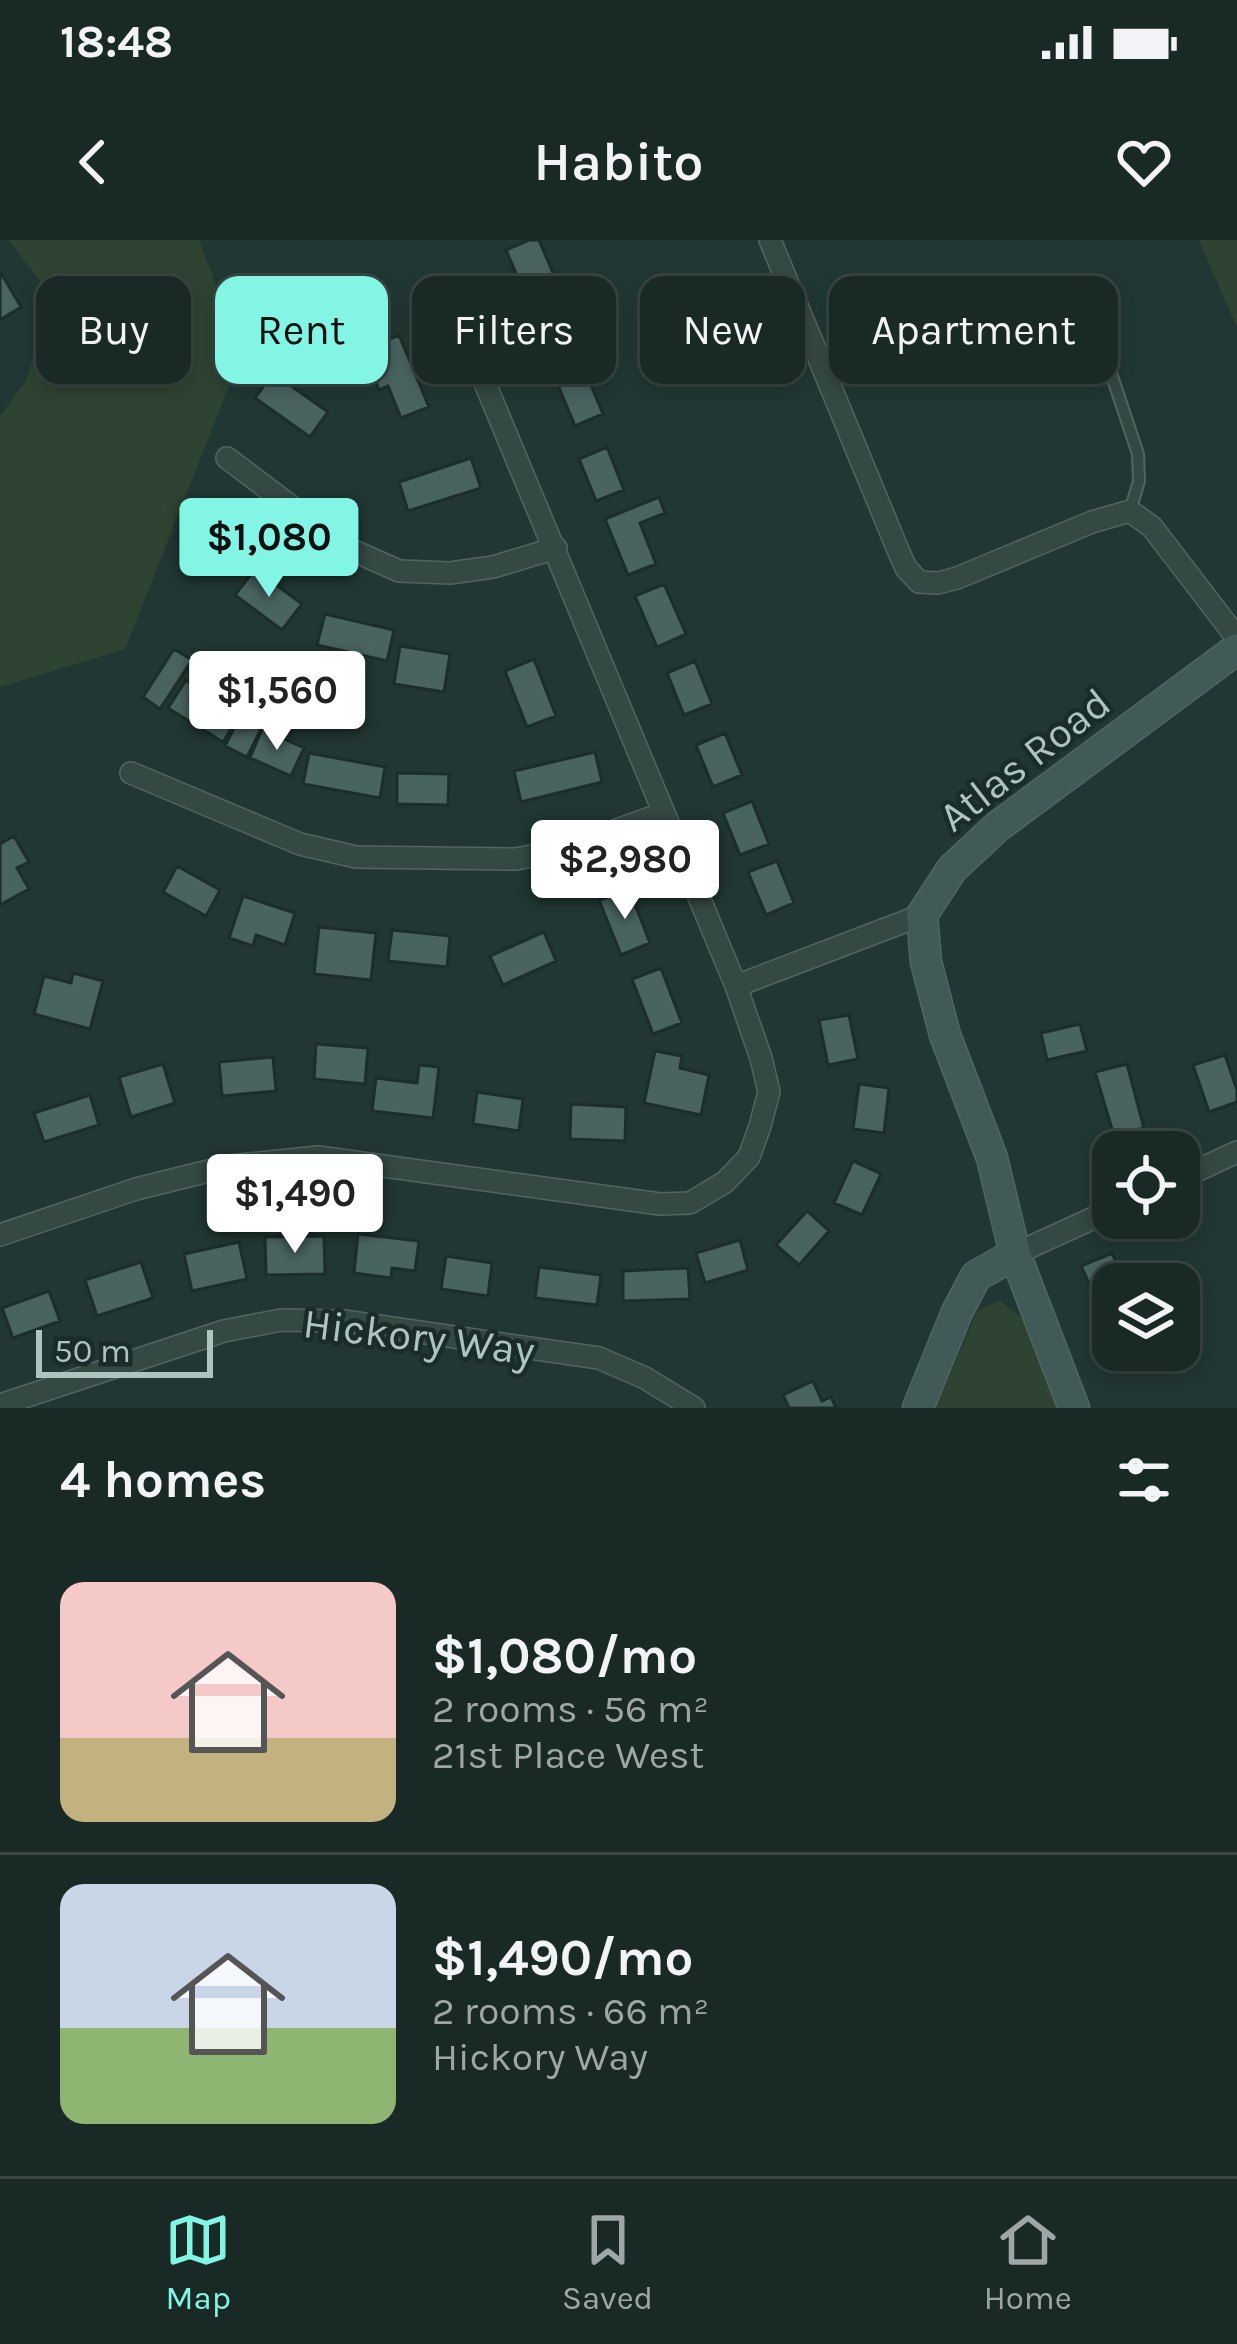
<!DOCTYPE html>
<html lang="en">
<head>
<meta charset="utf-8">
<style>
  :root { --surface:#192926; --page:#263532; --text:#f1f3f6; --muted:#9fa6a7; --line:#374543; --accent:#82f5e5 }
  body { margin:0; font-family:Karla,sans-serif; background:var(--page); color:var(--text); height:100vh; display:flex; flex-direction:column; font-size:45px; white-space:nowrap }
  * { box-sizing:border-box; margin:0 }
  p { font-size:39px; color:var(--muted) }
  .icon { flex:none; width:66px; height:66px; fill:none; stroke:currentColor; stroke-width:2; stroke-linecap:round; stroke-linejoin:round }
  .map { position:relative; height:1168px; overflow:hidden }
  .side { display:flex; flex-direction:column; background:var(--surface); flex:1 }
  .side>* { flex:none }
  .banner { position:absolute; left:36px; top:36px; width:1167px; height:108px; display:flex; gap:24px }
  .buttons { position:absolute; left:1092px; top:891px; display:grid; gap:24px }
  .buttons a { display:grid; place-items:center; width:108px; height:108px; border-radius:24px; background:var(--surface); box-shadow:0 6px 18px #0003,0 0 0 3px var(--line); font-size:60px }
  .scale { position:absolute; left:36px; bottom:30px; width:177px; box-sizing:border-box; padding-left:12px; border:6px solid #aec4c1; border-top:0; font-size:33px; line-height:42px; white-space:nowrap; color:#aec4c1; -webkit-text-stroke:9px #1a2c29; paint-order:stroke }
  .price { position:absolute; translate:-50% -102px; padding:0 27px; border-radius:12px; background:#fff; color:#222; font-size:39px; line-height:78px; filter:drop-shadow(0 3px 6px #0008) }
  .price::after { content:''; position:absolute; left:50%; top:72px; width:36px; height:27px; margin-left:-18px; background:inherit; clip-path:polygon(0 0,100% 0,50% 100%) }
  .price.selected { background:var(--accent); color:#111 }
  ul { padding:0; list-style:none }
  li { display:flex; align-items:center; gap:36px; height:300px; padding:0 60px }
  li+li { border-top:3px solid var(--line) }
  li span { display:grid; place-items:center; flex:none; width:336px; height:240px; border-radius:24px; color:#555 }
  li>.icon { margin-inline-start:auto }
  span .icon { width:144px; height:144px; fill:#fffc; stroke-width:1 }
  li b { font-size:51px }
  h2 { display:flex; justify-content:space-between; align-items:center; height:144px; padding:0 60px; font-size:51px }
  .tag { padding:0 42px; border-radius:24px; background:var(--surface); box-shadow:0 6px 18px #0003,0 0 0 3px var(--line); font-size:42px; line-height:108px }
  .tag.selected { background:var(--accent); color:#111 }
  .status { display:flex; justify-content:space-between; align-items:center; height:84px; padding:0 60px; background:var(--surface); direction:ltr }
  .status svg { height:33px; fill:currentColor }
  header { display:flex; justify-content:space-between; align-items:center; height:156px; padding:0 60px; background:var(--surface); font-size:54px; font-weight:600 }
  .tabs { display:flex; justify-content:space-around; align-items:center; height:168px; border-top:3px solid var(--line); background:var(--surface); font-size:33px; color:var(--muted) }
  .tabs a { display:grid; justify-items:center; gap:6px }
  .tabs .selected { color:var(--accent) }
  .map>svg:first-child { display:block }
  .green { fill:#2e4331 }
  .building { fill:#49635f; stroke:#1c2e2b; stroke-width:3 }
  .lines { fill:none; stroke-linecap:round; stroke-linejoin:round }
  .lane-casing { stroke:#516562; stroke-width:14 }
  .street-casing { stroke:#516562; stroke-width:24 }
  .secondary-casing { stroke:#516562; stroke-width:33 }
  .lane { stroke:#344844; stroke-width:10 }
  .street { stroke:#344844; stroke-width:21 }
  .secondary { stroke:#425a57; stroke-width:30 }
  .labels { text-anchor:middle; stroke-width:9; stroke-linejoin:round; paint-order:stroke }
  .street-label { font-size:42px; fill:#aec4c1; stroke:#1a2c29 }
</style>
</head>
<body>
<div class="status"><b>18:48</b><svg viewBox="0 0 49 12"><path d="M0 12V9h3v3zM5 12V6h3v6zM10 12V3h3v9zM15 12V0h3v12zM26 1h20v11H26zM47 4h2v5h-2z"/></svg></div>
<header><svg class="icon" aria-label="back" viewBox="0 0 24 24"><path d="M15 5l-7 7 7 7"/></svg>Habito<svg class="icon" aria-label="heart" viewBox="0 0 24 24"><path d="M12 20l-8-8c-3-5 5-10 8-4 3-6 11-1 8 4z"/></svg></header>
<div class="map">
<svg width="1237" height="1168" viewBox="0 0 1237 1168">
  <rect width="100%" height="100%" fill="#213733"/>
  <path class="green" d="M 8,0 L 199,0 L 242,114 L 125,409 L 0,447 L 0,176 L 26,141 L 51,55 Z
    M 1199,0 L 1237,0 L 1237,88 Z
    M 1000,1060 L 1023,1079 L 1059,1168 L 936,1168 L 977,1071 Z"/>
  <path class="building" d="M 529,0 L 539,0 L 556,40 L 525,54 L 506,10 Z
    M 1,33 L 21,67 L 0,80 L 0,34 Z
    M 399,95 L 429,167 L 401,178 L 388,146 L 379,150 L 363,110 Z
    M 583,126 L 603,174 L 575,186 L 555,138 Z
    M 273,133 L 328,172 L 310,197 L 255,158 Z
    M 607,207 L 624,250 L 596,261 L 579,219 Z
    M 471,218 L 481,248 L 408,271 L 399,242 Z
    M 659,257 L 665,273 L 640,283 L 656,324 L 628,335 L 605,279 Z
    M 198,273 L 244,308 L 227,331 L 180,296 Z
    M 255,329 L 302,364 L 282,390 L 235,355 Z
    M 664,344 L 686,394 L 657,407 L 635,356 Z
    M 325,374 L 394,390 L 387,421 L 317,405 Z
    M 400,406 L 450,414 L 444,452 L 394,444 Z
    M 174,409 L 192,420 L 160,469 L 143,457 Z
    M 534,419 L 556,476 L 527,487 L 505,431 Z
    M 695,421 L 712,464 L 684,475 L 667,433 Z
    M 186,440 L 240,474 L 223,502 L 168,468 Z
    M 242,472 L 264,483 L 247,517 L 225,506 Z
    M 262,489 L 304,508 L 291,536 L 250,518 Z
    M 725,493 L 742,535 L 713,547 L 696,505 Z
    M 595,512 L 602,542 L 521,562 L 514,531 Z
    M 309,513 L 385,527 L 380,558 L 303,544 Z
    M 397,533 L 449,534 L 448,565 L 397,564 Z
    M 752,561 L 769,604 L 740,615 L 723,573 Z
    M 14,596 L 29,622 L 17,628 L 29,649 L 0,665 L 0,604 Z
    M 777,621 L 794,663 L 766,675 L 748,632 Z
    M 177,626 L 220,650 L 206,676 L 163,652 Z
    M 629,649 L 650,703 L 621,715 L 599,660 Z
    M 243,656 L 295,673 L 285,705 L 256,695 L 253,706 L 229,698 Z
    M 319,687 L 376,693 L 371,740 L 314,734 Z
    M 392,690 L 450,696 L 447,727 L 388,721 Z
    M 544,692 L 556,721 L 503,745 L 490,716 Z
    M 661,728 L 682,783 L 653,794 L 632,739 Z
    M 73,733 L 103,741 L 90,789 L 34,774 L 44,736 L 71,743 Z
    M 849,775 L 858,819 L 828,825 L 819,780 Z
    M 1080,784 L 1087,811 L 1047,820 L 1041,793 Z
    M 316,804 L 368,808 L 365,844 L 314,839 Z
    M 655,811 L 682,816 L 680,828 L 709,835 L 701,875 L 644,863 Z
    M 1225,815 L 1237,850 L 1237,862 L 1209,872 L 1193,825 Z
    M 273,817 L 276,851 L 222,856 L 219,822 Z
    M 163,824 L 175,863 L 131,877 L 119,837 Z
    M 1127,824 L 1144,888 L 1114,896 L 1095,832 Z
    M 419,825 L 439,827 L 433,878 L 372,871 L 376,838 L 417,843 Z
    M 859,844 L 889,848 L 884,893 L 853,889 Z
    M 477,852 L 523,859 L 519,891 L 473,884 Z
    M 90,855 L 99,885 L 44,902 L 34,873 Z
    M 571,864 L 626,867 L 625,901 L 570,899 Z
    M 853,921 L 881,934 L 862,975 L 834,963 Z
    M 807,971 L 829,991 L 799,1025 L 776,1005 Z
    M 358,994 L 419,1001 L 415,1031 L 392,1028 L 391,1038 L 354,1033 Z
    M 324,996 L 325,1034 L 266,1035 L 265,997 Z
    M 740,1000 L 748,1030 L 705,1043 L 696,1013 Z
    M 239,1002 L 247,1039 L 192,1051 L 184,1014 Z
    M 1112,1013 L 1126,1044 L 1113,1044 L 1113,1087 L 1109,1077 L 1105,1078 L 1081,1026 Z
    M 446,1016 L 492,1023 L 488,1056 L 441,1049 Z
    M 141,1022 L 153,1058 L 97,1076 L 85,1040 Z
    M 539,1027 L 601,1035 L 597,1065 L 535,1058 Z
    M 688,1028 L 690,1059 L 623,1061 L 623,1031 Z
    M 49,1051 L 60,1081 L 13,1098 L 2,1068 Z
    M 813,1141 L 822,1161 L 831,1157 L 836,1168 L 789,1168 L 783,1155 Z"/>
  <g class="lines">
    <g class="lane-casing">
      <path id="lane" d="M 1105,115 L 1138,214 L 1139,241 L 1130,271
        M 826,137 L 953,85"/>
    </g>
    <g class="street-casing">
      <path id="street" d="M 770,0 L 898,310 L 906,328 L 919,342 L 938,343 L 957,338 L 1092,282 L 1130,271 L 1152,287 L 1237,398
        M 227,218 L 345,307 L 399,331 L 450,333 L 493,327 L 556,308
        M 131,533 L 300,604 L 356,617 L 516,619 L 561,610 L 664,573
        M 736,746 L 922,675
        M 1179,939 L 1237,912
        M 0,995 L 136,949 L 229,926 L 318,917 L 660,964 L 690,963 L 725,942 L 749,917 L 760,886 L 769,852 L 761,818 L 736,746 L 452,64
        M 1015,1014 L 1113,969
        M 0,1165 L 224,1091 L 281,1080 L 344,1081 L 599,1118 L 645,1138 L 694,1168"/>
    </g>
    <g class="secondary-casing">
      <path id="secondary" d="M 918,1168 L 957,1072 L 976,1036 L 1015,1014
        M 1074,1168 L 1015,1014 L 992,918 L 945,795 L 926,722 L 922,675 L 952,629 L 997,587 L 1237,409"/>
    </g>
    <use href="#lane" class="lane"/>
    <use href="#street" class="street"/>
    <use href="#secondary" class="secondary"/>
  </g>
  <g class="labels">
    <g class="street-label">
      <text transform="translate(1024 519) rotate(-38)" y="15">Atlas Road</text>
      <text transform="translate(419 1096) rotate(7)" y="15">Hickory Way</text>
    </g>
  </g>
</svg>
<div class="buttons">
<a><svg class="icon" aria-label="locate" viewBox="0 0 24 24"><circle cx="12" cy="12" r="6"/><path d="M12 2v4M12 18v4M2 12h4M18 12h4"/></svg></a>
<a><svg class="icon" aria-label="layers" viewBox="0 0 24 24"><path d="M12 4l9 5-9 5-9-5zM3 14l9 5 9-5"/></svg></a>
</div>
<div class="scale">50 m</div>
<b class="price selected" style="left:269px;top:360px">$1,080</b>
<b class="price" style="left:277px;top:513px">$1,560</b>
<b class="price" style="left:625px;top:682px">$2,980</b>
<b class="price" style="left:295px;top:1016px">$1,490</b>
<div class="banner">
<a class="tag">Buy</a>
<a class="tag selected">Rent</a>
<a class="tag">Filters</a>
<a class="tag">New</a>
<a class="tag">Apartment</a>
</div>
</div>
<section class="side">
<h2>4 homes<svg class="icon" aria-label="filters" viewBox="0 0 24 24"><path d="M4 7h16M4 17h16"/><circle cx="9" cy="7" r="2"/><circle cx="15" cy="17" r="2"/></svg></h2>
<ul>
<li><span style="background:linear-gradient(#f6c9c9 65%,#c2b280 0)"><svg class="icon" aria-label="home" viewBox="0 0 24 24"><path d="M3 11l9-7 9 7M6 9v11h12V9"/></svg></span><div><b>$1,080/mo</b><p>2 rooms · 56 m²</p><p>21st Place West</p></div></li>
<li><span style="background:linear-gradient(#c9d6e8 60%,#8fb573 0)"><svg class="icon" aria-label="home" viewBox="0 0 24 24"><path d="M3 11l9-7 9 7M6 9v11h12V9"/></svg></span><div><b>$1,490/mo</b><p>2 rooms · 66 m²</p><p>Hickory Way</p></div></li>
</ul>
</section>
<nav class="tabs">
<a class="selected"><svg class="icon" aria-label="map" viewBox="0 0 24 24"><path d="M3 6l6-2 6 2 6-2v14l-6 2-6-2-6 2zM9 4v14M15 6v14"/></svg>Map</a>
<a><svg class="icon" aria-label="saved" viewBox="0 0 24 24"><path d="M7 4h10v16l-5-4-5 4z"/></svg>Saved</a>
<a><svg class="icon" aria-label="home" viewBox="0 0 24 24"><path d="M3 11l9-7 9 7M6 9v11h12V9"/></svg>Home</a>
</nav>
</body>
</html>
